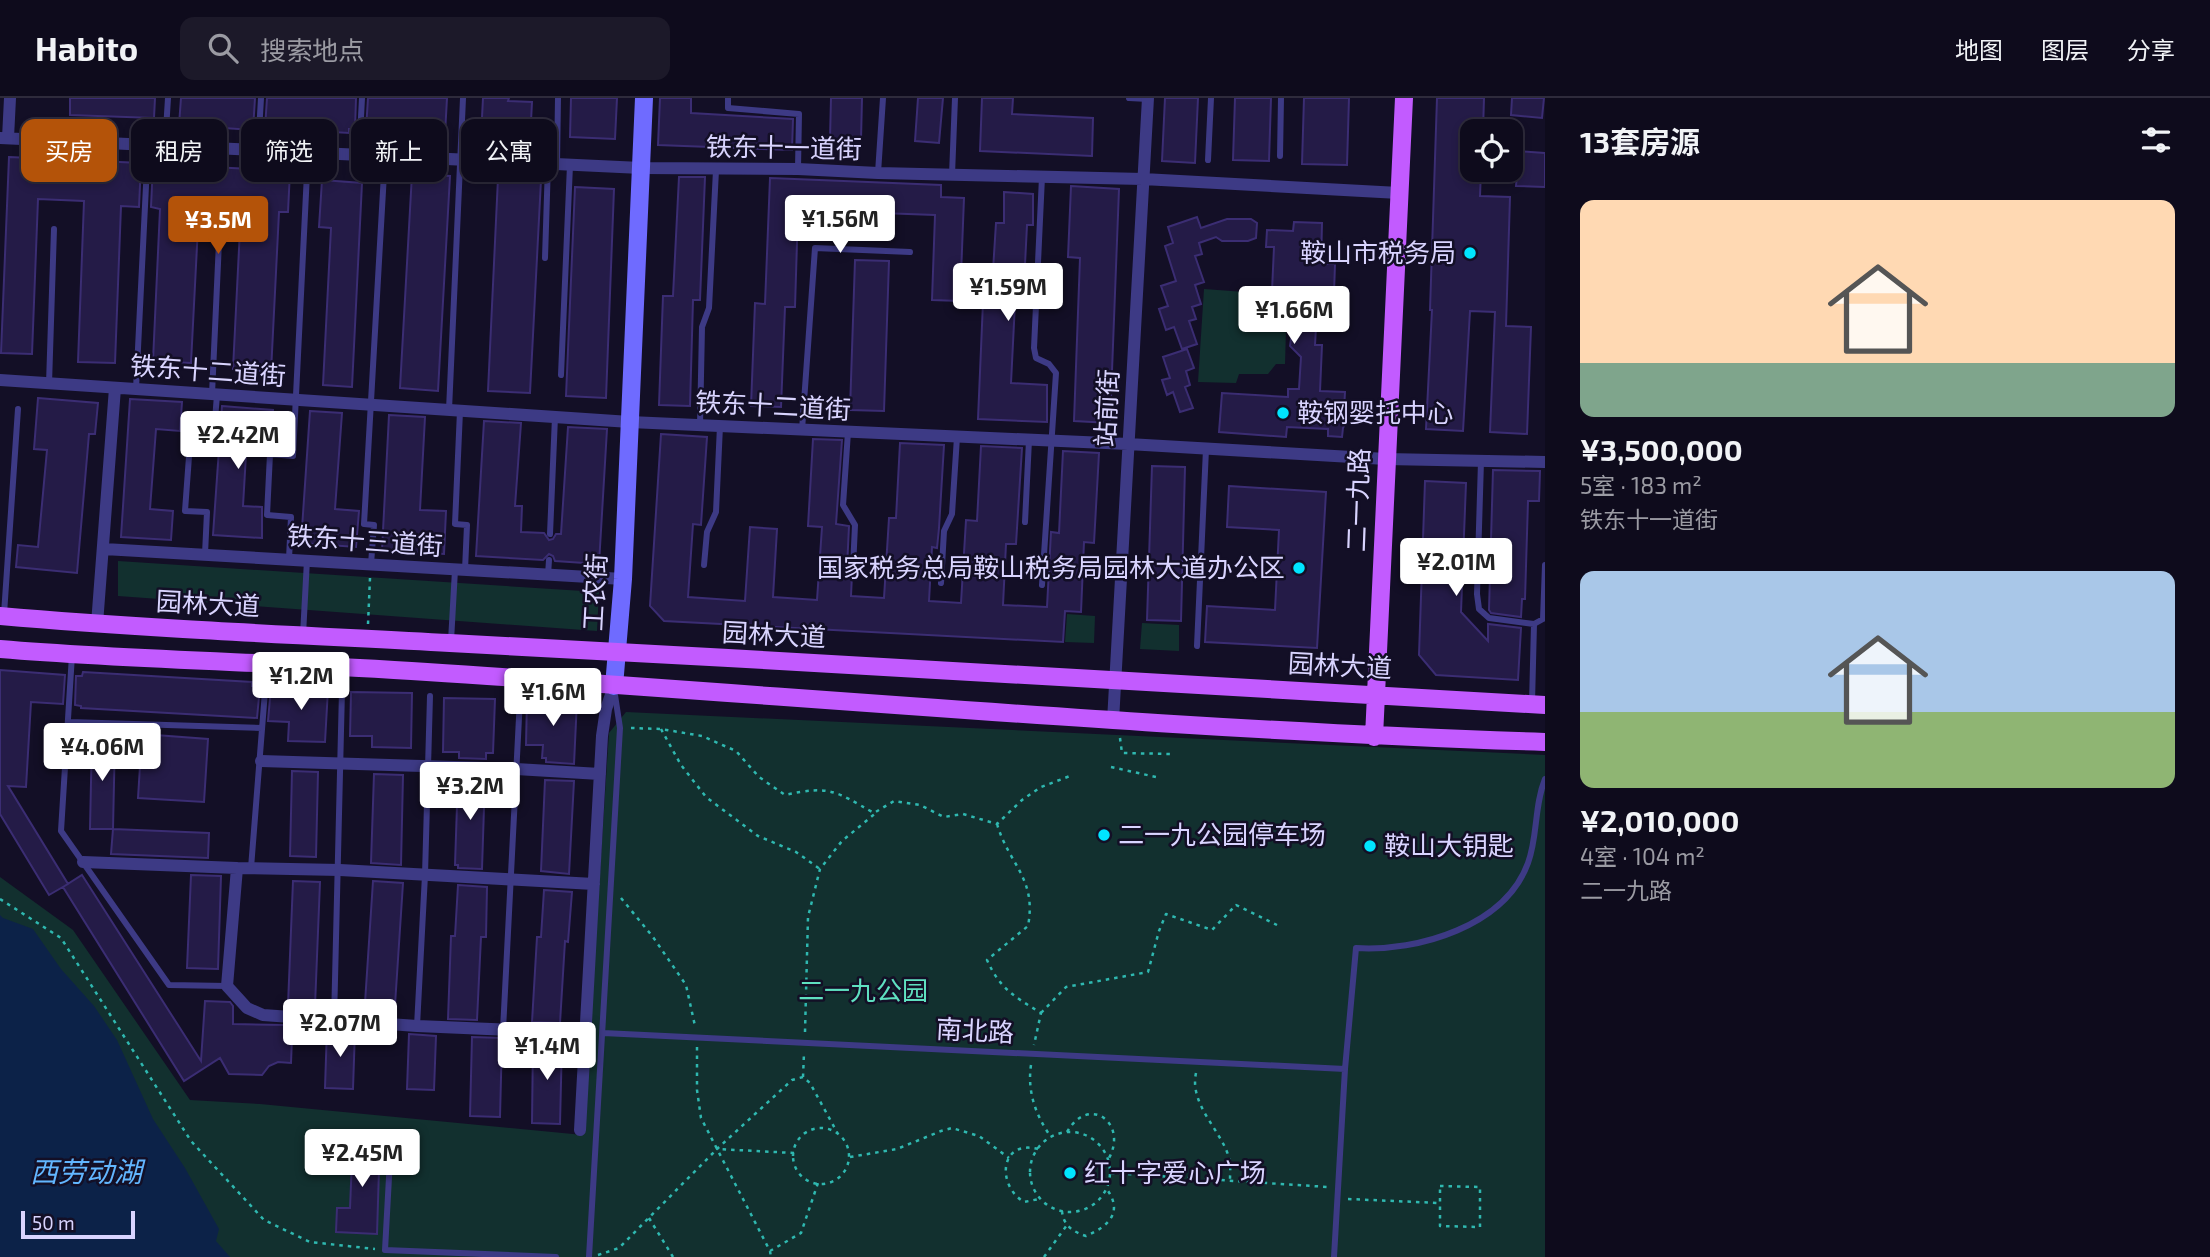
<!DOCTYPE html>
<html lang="zh">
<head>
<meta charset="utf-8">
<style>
  :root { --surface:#0e0b1c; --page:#1c1929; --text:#f1f3f6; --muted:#9b9ba3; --line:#2e2b3b; --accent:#b45309 }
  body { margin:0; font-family:"Exo 2","Noto Sans SC",sans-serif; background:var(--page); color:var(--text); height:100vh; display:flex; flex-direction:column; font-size:26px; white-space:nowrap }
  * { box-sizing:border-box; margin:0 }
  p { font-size:23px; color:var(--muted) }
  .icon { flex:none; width:38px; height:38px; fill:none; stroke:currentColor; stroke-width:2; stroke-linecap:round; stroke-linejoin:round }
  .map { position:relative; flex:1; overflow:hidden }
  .drawer { display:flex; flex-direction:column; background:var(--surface); width:665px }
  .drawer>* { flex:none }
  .top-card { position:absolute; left:21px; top:21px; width:665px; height:63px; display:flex; gap:14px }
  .buttons { position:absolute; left:1460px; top:21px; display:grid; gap:14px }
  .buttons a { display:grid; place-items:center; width:63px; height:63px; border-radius:14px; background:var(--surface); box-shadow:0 4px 10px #0003,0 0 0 2px var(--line); font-size:35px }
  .scale { position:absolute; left:21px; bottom:18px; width:114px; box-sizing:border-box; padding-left:7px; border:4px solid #d9d4ff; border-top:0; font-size:19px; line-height:24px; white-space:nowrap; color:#d9d4ff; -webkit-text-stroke:5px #130f26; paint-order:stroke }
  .price { position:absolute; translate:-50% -60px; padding:0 16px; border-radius:7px; background:#fff; color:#222; font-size:23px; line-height:46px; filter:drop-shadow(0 2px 4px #0008) }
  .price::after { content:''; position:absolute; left:50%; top:42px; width:21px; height:16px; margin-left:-10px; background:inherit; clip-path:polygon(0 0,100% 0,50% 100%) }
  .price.on { background:var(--accent); color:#fff }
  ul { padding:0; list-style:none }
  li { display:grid; align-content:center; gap:14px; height:371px; padding:0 35px }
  li span { display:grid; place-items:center; height:217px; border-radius:14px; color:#555 }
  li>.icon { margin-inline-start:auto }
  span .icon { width:126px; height:126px; fill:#fffc; stroke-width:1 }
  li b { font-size:30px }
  h2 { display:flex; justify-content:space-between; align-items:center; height:84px; padding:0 35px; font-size:30px }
  .pill { padding:0 24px; border-radius:14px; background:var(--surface); box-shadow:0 4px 10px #0003,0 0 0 2px var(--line); font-size:24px; line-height:63px }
  .pill.on { background:var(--accent); color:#fff }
  header { display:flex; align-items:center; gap:42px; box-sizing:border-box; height:98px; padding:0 35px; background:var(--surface); border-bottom:2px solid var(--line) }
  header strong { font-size:33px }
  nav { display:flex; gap:38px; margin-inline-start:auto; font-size:24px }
  .search { width:490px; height:63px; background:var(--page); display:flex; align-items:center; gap:18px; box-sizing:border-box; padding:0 24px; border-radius:14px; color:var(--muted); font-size:26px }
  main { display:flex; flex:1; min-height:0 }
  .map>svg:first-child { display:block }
  .green { fill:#12302f }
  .water { fill:#0c2248 }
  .building { fill:#241b47; stroke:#3b2d73; stroke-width:2 }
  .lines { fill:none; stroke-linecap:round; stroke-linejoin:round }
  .path { stroke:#2fb8b0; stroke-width:2.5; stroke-dasharray:3.5 5; stroke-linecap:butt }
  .lane { stroke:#3d3a85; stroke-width:6 }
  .street { stroke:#3d3a85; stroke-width:12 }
  .secondary { stroke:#6f6bff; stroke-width:18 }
  .primary { stroke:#c25bff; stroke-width:18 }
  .poi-dot { fill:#00e5ff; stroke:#130f26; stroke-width:2.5 }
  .labels { text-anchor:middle; stroke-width:5; stroke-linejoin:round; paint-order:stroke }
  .street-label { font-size:26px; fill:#d9d4ff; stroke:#130f26 }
  .poi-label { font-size:26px; fill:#d9d4ff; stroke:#130f26; text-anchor:start }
  .park-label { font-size:26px; fill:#5fe0c0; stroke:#130f26 }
  .water-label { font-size:28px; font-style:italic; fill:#62b6ff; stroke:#130f26 }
</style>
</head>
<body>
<header>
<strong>Habito</strong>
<div class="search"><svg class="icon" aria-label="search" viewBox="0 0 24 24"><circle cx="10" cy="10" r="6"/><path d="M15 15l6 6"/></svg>搜索地点</div>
<nav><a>地图</a><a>图层</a><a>分享</a></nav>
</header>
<main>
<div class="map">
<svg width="1545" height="1159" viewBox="0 0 1545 1159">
  <rect width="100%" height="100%" fill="#130f26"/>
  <path class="green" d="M 1204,191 L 1287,197 L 1285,266 L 1276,266 L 1268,276 L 1239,276 L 1236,285 L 1198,284 Z
    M 118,463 L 599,494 L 597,533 L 118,498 Z
    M 1067,516 L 1095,518 L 1094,545 L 1065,544 Z
    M 1142,525 L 1179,527 L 1179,553 L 1140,551 Z
    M 626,614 L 1545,657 L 1545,1159 L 0,1159 L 0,779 L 73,832 L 190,1002 L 260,1006 L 583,1037 L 609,635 Z"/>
  <path class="water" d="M 0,817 L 3,820 L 33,831 L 61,871 L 94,908 L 117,942 L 153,1021 L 185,1070 L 219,1131 L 216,1143 L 230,1159 L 0,1159 Z"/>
  <path class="building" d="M 70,0 L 155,0 L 154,20 L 70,17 Z
    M 181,0 L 255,0 L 253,32 L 179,27 Z
    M 267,0 L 356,0 L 355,31 L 349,31 L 349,35 L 265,30 Z
    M 368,0 L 447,0 L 445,36 L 366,32 Z
    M 483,0 L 509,0 L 508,3 L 532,4 L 530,42 L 481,39 Z
    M 571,0 L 617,0 L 615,41 L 570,39 Z
    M 660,0 L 691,0 L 691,15 L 793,21 L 792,52 L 658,47 Z
    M 831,0 L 862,0 L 861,42 L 830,41 Z
    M 918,0 L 943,0 L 939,45 L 915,43 Z
    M 982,0 L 1013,0 L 1012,16 L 1093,20 L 1092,58 L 980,53 Z
    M 1165,0 L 1198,0 L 1195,65 L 1162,63 Z
    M 1235,0 L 1271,0 L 1269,63 L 1233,62 Z
    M 1304,0 L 1349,0 L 1347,67 L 1302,66 Z
    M 1437,0 L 1484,0 L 1483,33 L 1472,33 L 1472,72 L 1481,72 L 1480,98 L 1510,99 L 1506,228 L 1531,229 L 1527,336 L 1490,334 L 1495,214 L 1470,213 L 1463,333 L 1426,331 L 1432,212 L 1430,212 Z
    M 1512,0 L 1544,0 L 1542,20 L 1511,17 Z
    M 1519,53 L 1545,55 L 1545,89 L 1516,88 Z
    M 9,59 L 141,65 L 139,109 L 121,108 L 115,265 L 78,264 L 84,103 L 38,101 L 32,256 L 1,255 Z
    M 153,66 L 290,73 L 288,114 L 279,114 L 271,274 L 233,271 L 241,111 L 199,109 L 191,265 L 153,263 L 160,111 L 151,109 Z
    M 412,76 L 450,78 L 438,293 L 400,290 Z
    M 679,79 L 705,79 L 700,202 L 693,202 L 690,308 L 659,307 L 663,198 L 673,198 Z
    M 498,80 L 541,82 L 530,295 L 488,293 Z
    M 770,80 L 941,87 L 941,99 L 964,100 L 960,203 L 932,202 L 935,117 L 798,112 L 795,209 L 785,209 L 781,309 L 751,308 L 755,205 L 765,206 Z
    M 322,82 L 362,85 L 352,289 L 323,287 L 331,130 L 319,129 Z
    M 1071,88 L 1119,91 L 1110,325 L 1074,323 L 1080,160 L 1068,159 Z
    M 575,89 L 614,91 L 606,300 L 566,298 Z
    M 1004,94 L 1033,96 L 1033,127 L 1027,127 L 1023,206 L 1015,205 L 1011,285 L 1047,287 L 1047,324 L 978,321 L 983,204 L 991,204 L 996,125 L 1004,125 Z
    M 1197,119 L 1201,130 L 1227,121 L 1251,121 L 1257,125 L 1256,140 L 1248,143 L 1222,143 L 1216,139 L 1199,145 L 1202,156 L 1195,158 L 1204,184 L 1195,187 L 1201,206 L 1192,209 L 1196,221 L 1189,223 L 1197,246 L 1182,251 L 1174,229 L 1166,232 L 1159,211 L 1168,208 L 1161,188 L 1176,183 L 1165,148 L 1173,145 L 1168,129 Z
    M 1294,124 L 1322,125 L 1321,166 L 1335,166 L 1334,195 L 1318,194 L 1315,247 L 1322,247 L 1320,293 L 1345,294 L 1344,312 L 1347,322 L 1343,330 L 1342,339 L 1328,338 L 1328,331 L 1287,329 L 1286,339 L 1219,334 L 1222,295 L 1288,299 L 1288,291 L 1299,291 L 1301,259 L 1290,248 L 1291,241 L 1295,237 L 1296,215 L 1288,215 L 1289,193 L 1272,193 L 1274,149 L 1266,149 L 1267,132 L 1293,133 Z
    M 855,162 L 889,163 L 884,313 L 850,312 Z
    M 1187,251 L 1194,270 L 1186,273 L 1190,287 L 1185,289 L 1193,310 L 1180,314 L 1173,294 L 1167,297 L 1162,282 L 1170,280 L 1163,259 Z
    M 38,300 L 98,305 L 95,336 L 89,336 L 77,475 L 16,469 L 18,447 L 38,449 L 47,352 L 34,351 Z
    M 130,301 L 182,304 L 180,333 L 156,331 L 150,411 L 173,413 L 171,442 L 121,439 Z
    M 222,308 L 273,312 L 271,341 L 247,339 L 243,408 L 262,409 L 262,440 L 213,437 Z
    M 310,313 L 342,315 L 335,411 L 359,413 L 356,449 L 301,445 Z
    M 389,317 L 425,319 L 420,412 L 446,413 L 444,456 L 382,452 Z
    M 484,323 L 521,325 L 515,408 L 522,408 L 521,434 L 544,435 L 549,442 L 553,441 L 556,436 L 561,436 L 568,329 L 607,331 L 599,466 L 555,463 L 553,458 L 549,456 L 543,462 L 476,458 Z
    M 661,336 L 707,339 L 701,427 L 693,426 L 688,499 L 745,503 L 750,429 L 777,431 L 773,499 L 817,502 L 822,429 L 808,428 L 813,341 L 842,342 L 836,426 L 849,428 L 847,470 L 852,476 L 851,498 L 884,500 L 889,420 L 896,420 L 900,345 L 944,347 L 939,430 L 937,450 L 932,449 L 929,503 L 961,505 L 966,422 L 977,423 L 981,348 L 1022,350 L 1016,446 L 1006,446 L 1003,507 L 1047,509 L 1051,434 L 1059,435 L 1063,353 L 1099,355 L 1094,445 L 1084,444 L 1081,514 L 1065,513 L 1063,544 L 664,523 L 650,508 Z
    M 1152,368 L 1185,369 L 1181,523 L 1147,522 Z
    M 1493,372 L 1540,373 L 1539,403 L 1528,403 L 1525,501 L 1522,501 L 1521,519 L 1491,515 L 1489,512 Z
    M 1425,383 L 1466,385 L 1461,514 L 1488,543 L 1488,526 L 1521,530 L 1518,582 L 1436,577 L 1419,557 Z
    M 1229,388 L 1326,394 L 1317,550 L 1205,544 L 1207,508 L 1275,512 L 1279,432 L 1227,429 Z
    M 0,572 L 65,577 L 63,606 L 31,604 L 26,689 L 8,688 L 68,786 L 49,797 L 0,716 Z
    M 83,574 L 252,584 L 252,588 L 260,588 L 257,620 L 81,610 L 81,608 L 75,607 L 76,578 L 82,578 Z
    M 271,589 L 328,591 L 325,644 L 288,643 L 289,624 L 268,623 Z
    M 351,594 L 412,595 L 411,650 L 372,649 L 372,638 L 350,638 Z
    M 444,600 L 495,601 L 493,655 L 486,655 L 486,661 L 459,660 L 459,654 L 443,654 Z
    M 527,601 L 577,602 L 574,666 L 546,664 L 546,660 L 542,660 L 543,647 L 526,647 Z
    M 142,636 L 208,641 L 204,704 L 138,700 Z
    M 92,638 L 115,639 L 113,731 L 90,731 Z
    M 292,673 L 318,674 L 316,759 L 290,758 Z
    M 374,676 L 403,677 L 401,767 L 371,765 Z
    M 458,678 L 485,679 L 482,771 L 458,770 L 458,767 L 455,767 Z
    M 545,682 L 574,683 L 569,776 L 541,773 Z
    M 113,731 L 209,735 L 208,760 L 111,756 Z
    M 82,777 L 201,963 L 205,903 L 230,904 L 233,908 L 233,926 L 284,927 L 287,939 L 292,939 L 291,965 L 278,964 L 269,968 L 262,977 L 229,976 L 220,960 L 184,983 L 63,789 Z
    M 191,777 L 221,778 L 218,871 L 187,870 Z
    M 293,783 L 320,784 L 315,908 L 288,907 Z
    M 373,783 L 403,785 L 395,907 L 365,905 Z
    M 458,787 L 487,789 L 486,839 L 481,839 L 477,922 L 448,921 L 451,838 L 455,838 Z
    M 544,792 L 572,794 L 568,844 L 565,843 L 560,925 L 532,924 L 537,839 L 541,839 Z
    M 327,930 L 355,932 L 353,991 L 325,990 Z
    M 409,936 L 436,938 L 434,992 L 407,991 Z
    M 472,939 L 502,940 L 500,1019 L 470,1018 Z
    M 533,942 L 562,943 L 560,1026 L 532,1025 Z
    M 353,1038 L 380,1039 L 377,1136 L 336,1134 L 337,1110 L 350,1110 Z"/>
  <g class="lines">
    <path class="path" d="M 368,526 L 370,480
      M 631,630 L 661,631 L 702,638 L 736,653 L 759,679 L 785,697 C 830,687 835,693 874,715 L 894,703 L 920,707 L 944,719 L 963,716 L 997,726 L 1022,702 L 1041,689 L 1070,678
      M 661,631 L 681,667 L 706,699 L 758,738 L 796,754 L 820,771
      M 1120,640 L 1122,655 L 1172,656
      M 1111,669 L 1156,679
      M 997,726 C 1009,767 1037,780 1028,828 L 987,862 C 1000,891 1015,899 1041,915 L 1034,947
      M 621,800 L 653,839 L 686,887 L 695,928
      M 0,801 L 61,840 L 191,1043 L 264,1122 L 310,1144 L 375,1151
      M 1041,915 L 1066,889 L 1148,874 L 1159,833 L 1166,816 L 1212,832 L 1236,807 L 1277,827
      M 805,934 L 808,819 L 820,771 L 842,743 L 877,714
      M 697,949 L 697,992 L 701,1020 L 770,1153 L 771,1159
      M 1031,967 C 1027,994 1036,1018 1051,1039
      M 1196,975 C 1189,1007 1222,1033 1229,1060 C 1231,1066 1230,1075 1230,1082
      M 803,979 L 804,955
      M793 1058a28 28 0 1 1 56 0a28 28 0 1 1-56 0Z
      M 1067,1034 C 1089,996 1128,1025 1109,1060
      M1030 1074a40 40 0 1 1 80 0a40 40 0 1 1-80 0Z
      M 1038,1051 C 1000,1041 996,1087 1024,1104 L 1039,1101
      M 794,1055 L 717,1051 L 792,982 L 803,979 L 810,985 L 838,1036
      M 850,1059 L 897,1051 L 941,1033 L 952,1030 L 979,1038 L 1009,1060
      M 1111,1075 L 1328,1089
      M 1440,1088 L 1480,1089 L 1480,1129 L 1440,1128 Z
      M 1348,1101 L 1439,1105
      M 1062,1113 C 1063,1127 1073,1134 1086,1138 C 1109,1128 1124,1114 1106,1090
      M 649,1120 L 673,1159
      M 770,1153 L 801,1135 L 818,1085
      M 598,1157 L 619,1150 L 717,1051
      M 1044,1159 L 1067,1127"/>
    <path class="lane" d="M 728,0 L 728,10 L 799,16 L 798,70
      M 1129,0 L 1148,1
      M 165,48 L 168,0
      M 258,52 L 261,0
      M 359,57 L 362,0
      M 1280,58 L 1281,0
      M 1208,62 L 1211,0
      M 557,66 L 558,0
      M 878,75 L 883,0
      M 952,77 L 955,0
      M 1042,79 L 1034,250 L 1036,260 L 1049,266 L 1056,275 L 1042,487
      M 545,160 L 548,66
      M 561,277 L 570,67
      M 49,286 L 54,131
      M 136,291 L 148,47
      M 212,296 L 220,122
      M 449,312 L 463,0
      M 460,313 L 455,426 L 467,427 L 465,472
      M 700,327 L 702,229 L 709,210 L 716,72
      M 802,332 L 815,150 L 910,154
      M 848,334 L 843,407 L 855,427 L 853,470
      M 1481,363 L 1477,496 L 1479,511 L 1489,520 L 1534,526
      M 1025,424 L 1029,342
      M 550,436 L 555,319
      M 205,456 L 207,414 L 185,413 L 190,345 L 213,347 L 217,297
      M 289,461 L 291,419 L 267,417 L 270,356 L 293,358 L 308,55
      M 371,466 L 374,427 L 364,426 L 385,58
      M 704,467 L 707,434 L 716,414 L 720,328
      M 548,477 L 549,462
      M 941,485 L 944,433 L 952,416 L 957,339
      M 4,516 L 18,311
      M 303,537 L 307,462
      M 451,543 L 455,472
      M 1197,548 L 1206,351
      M 72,557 L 61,733 L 169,887 L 227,888
      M 1532,605 L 1534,526 L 1543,521 L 1545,467
      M 69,624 L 262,630
      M 251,770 L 267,568
      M 334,923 L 342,592
      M 417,928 L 425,777 L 430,598
      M 503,932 L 520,600
      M 603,935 L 1345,971
      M 391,1043 L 385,1152 L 556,1159
      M 589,1159 L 620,630 L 615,597
      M 1334,1159 L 1345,971 L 1356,850 C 1418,854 1505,828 1528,765 C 1538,738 1534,708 1545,681"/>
    <path class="street" d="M 0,40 L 641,70 L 798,71 L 878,75 L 1143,81 L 1399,95
      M 8,40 L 10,0
      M 0,282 L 630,324 L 1128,346 L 1386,361 L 1545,364
      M 104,451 L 623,481
      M 97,526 L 115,290
      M 1113,623 L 1148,0
      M 261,663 L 516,671 L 600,676
      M 83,764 L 237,770
      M 585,935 L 417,928 L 263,917 L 247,910 L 227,888 L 237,770 L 340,772 L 594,786
      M 580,1032 L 602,638 L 606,611 L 614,588"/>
    <path class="secondary" d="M 614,588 L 623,481 L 644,0"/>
    <path class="primary" d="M 0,518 C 150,531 300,537 450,545 C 815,565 1180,583 1545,607
      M 0,551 C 142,563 285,564 427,574 C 800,598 1172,632 1545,644
      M 1374,639 L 1404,0"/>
  </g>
  <g class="poi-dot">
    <circle cx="1470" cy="155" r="7"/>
    <circle cx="1283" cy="315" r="7"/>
    <circle cx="1299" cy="470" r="7"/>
    <circle cx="1104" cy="737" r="7"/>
    <circle cx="1370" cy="748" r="7"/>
    <circle cx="1070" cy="1075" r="7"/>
  </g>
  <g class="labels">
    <g class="street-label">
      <text transform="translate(784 50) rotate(1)" y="9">铁东十一道街</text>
      <text transform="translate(208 273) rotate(4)" y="9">铁东十二道街</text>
      <text transform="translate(773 308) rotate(3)" y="9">铁东十二道街</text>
      <text transform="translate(1107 310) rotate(-87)" y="9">站前街</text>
      <text transform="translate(1358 402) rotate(-88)" y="9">二一九路</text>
      <text transform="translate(365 443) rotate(4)" y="9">铁东十三道街</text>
      <text transform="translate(595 494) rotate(-87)" y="9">工农街</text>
      <text transform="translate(208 506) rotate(3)" y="9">园林大道</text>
      <text transform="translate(774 537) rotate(3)" y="9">园林大道</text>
      <text transform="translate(1340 568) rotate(3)" y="9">园林大道</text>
      <text transform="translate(975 933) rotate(3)" y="9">南北路</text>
    </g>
    <g class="poi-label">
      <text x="1456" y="164" text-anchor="end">鞍山市税务局</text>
      <text x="1297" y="324">鞍钢婴托中心</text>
      <text x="1285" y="479" text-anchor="end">国家税务总局鞍山税务局园林大道办公区</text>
      <text x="1118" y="746">二一九公园停车场</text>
      <text x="1384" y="757">鞍山大钥匙</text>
      <text x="1084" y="1084">红十字爱心广场</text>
    </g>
    <g class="park-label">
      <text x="863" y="902">二一九公园</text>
    </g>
    <g class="water-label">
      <text x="86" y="1084">西劳动湖</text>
    </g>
  </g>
</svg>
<div class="buttons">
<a><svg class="icon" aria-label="locate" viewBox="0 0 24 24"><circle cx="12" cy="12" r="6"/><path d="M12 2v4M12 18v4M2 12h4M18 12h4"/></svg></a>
</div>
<div class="scale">50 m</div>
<b class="price" style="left:840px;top:157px">¥1.56M</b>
<b class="price on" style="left:218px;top:158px">¥3.5M</b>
<b class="price" style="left:1008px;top:225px">¥1.59M</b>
<b class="price" style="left:1294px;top:248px">¥1.66M</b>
<b class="price" style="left:238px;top:373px">¥2.42M</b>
<b class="price" style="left:1456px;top:500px">¥2.01M</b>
<b class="price" style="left:301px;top:614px">¥1.2M</b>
<b class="price" style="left:553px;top:630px">¥1.6M</b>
<b class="price" style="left:102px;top:685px">¥4.06M</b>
<b class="price" style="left:470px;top:724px">¥3.2M</b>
<b class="price" style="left:340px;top:961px">¥2.07M</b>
<b class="price" style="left:547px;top:984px">¥1.4M</b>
<b class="price" style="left:362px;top:1091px">¥2.45M</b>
<div class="top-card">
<a class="pill on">买房</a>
<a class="pill">租房</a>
<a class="pill">筛选</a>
<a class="pill">新上</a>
<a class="pill">公寓</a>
</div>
</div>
<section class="drawer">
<h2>13套房源<svg class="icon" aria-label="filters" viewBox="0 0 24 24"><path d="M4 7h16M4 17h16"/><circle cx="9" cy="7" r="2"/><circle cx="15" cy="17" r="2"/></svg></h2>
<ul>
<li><span style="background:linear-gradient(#ffd9b3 75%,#7fa58c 0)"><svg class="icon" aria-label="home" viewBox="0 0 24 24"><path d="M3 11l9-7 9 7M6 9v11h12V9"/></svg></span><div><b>¥3,500,000</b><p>5室 · 183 m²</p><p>铁东十一道街</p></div></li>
<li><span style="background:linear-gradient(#a9c7e8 65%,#8fb573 0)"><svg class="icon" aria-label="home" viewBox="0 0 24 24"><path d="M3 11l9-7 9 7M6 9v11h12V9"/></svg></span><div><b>¥2,010,000</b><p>4室 · 104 m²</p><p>二一九路</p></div></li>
</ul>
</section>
</main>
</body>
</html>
